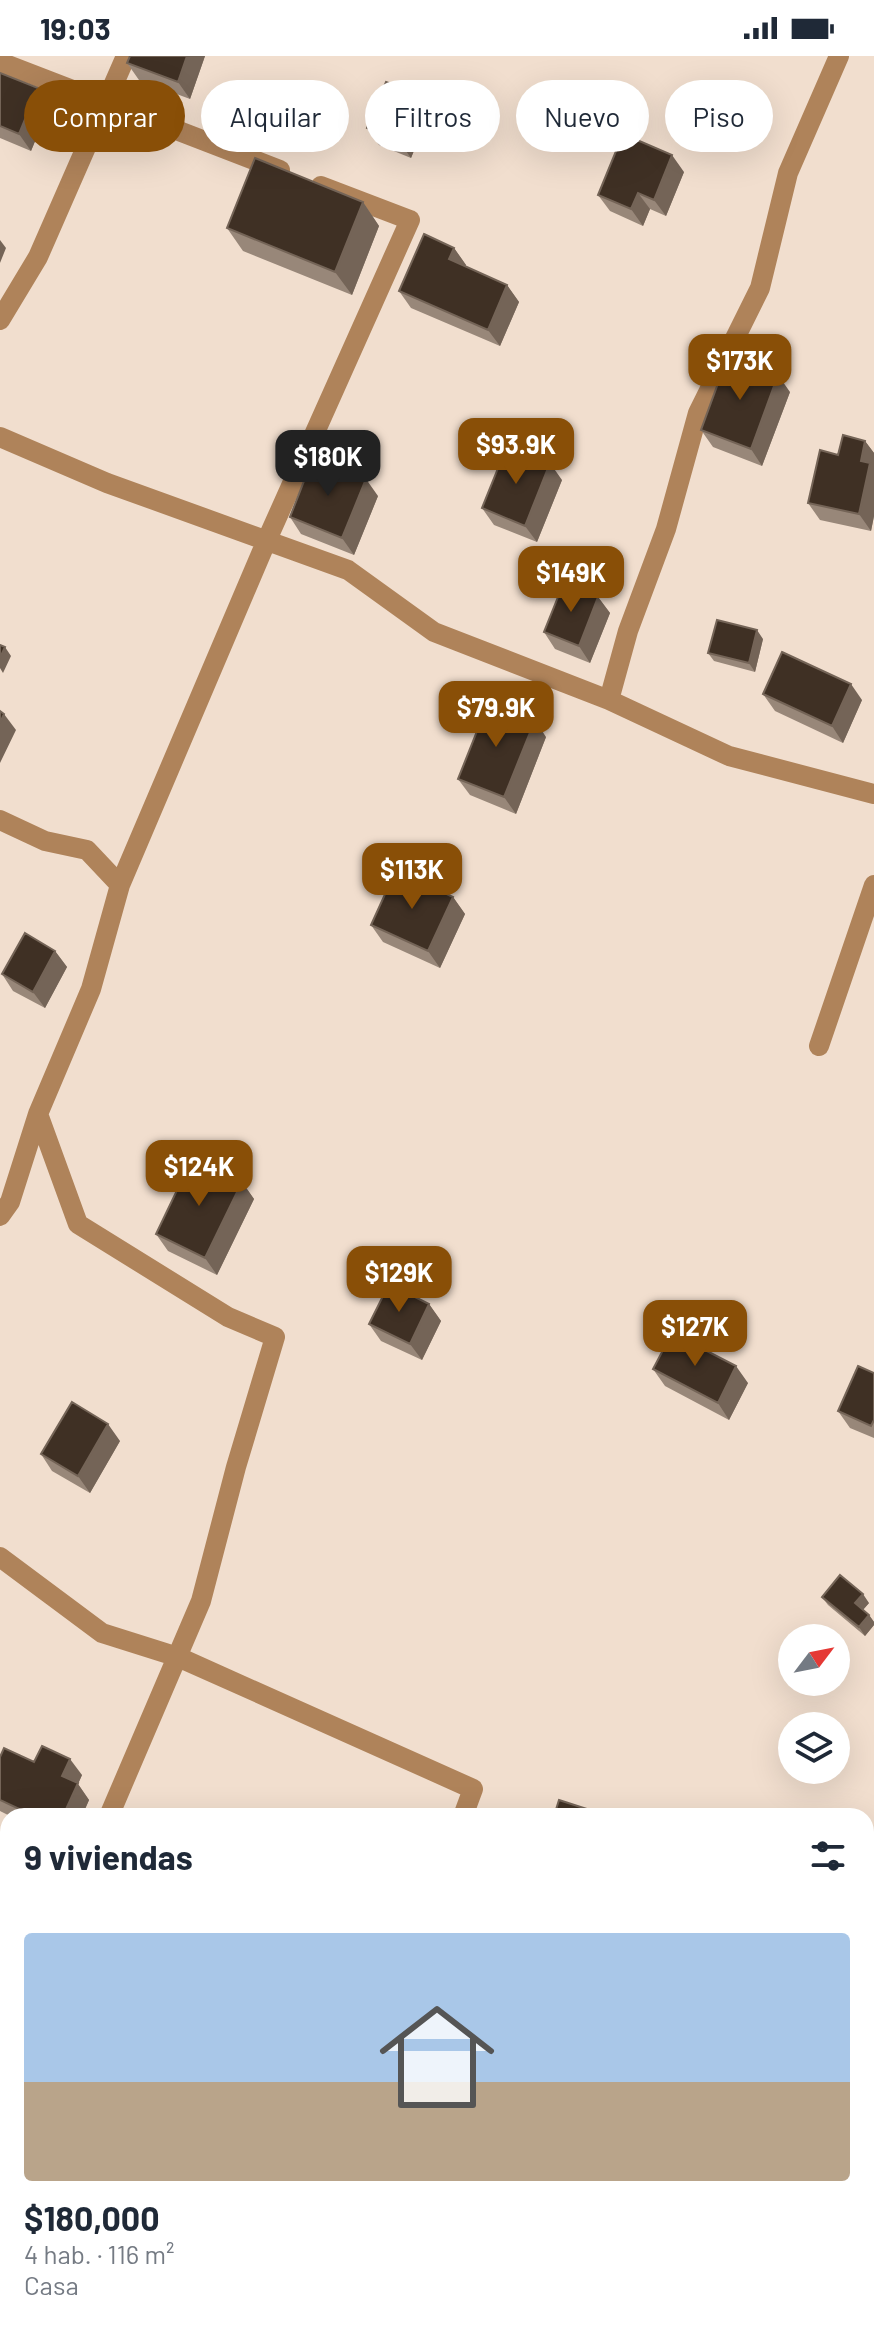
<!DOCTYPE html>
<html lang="es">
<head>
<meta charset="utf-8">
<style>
  :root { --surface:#fff; --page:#f6f6f7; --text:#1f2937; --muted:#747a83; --line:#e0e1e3; --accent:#894f07 }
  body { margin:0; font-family:Barlow,sans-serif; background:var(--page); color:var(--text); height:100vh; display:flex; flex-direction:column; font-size:30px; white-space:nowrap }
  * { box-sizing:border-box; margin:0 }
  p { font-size:26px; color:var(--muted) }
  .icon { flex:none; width:44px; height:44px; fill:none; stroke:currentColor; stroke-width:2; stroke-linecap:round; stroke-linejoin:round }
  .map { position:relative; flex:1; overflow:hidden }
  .details { position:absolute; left:0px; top:1752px; width:874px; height:536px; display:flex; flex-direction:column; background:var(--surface); border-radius:24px 24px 0 0; box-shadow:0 8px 32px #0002 }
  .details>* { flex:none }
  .hud { position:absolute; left:24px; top:24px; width:826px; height:72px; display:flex; gap:16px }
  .needle { width:52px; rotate:58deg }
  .buttons { position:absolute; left:778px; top:1568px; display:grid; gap:16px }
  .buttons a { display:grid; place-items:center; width:72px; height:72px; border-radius:50%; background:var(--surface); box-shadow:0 8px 32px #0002; font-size:40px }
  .price { position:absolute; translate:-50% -68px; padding:0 18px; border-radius:16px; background:var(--accent); color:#fff; font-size:26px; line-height:52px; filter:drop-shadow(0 2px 4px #0008) }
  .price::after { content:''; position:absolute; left:50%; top:48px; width:24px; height:18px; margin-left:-12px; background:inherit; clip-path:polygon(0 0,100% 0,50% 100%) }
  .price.current { background:#222; color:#fff }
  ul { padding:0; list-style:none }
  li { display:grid; align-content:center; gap:16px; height:424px; padding:0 24px }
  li+li { border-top:2px solid var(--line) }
  li span { display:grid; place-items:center; height:248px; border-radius:8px; color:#555 }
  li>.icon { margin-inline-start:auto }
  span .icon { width:144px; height:144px; fill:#fffc; stroke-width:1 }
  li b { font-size:34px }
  h2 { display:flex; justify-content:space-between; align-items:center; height:96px; padding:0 24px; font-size:34px }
  .tag { padding:0 28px; border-radius:36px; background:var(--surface); box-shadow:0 8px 32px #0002; font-size:28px; line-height:72px }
  .tag.current { background:var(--accent); color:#fff }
  .status { display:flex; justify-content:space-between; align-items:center; height:56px; padding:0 40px; background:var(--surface); direction:ltr }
  .status svg { height:22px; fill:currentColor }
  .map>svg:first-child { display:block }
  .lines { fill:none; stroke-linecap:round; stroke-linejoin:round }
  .minor { stroke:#af835a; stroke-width:20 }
  .wall { fill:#988779 }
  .shaded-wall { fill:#746457 }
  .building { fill:#3f3024; stroke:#746457; stroke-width:2 }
</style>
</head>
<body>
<div class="status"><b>19:03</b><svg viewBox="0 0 49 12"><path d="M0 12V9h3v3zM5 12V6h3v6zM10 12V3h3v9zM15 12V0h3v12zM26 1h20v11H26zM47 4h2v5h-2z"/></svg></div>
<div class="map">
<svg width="874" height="2288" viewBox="0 0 874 2288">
  <rect width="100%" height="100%" fill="#f1dece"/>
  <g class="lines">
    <path class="minor" d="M 839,0 L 788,117 L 760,232 L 698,357 L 666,473 L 628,575 L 609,644 L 729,700 L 874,738
      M 0,6 L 280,114
      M 0,264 L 38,201 L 126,0
      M 0,381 L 107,427 L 348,514 L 434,576 L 609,644
      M 0,764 L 45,785 L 87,794 L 120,829
      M 819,990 L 874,829
      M 0,1160 L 10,1146 L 38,1058
      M 0,1501 L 102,1577 L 178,1601 L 473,1733 L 463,1760
      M 109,1760 L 201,1545 L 236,1411 L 275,1281 L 228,1261 L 78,1168 L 38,1058 L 91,933 L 120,829 L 266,486 L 410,164 L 321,130
      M 0,1894 L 8,1898
      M 0,2047 L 8,2020
      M 262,2288 L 266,2280"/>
  </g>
  <path class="wall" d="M 130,0 L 205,0 L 190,43 L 139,24 L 127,7 Z
    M 0,17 L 38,32 L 50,49 L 31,95 L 0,82 Z
    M 418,38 L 430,55 L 411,102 L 379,89 L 367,72 Z
    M 684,116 L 666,160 L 650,153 L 643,170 L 610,155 L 598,139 Z
    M 363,146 L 379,170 L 352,239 L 243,195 L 227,172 Z
    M 454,192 L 466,209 L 465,210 L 507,229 L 519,246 L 500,290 L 411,252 L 399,235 Z
    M 790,336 L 762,410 L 713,391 L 701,374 Z
    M 865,385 L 874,397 L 874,460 L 871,475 L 820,464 L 808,447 L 838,399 Z
    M 562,424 L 537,486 L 494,469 L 482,452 Z
    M 378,440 L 354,499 L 301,478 L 290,461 Z
    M 598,541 L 610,557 L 590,607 L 555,593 L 544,576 Z
    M 763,583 L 755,616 L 714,605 L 708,597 Z
    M 763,638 L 862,644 L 843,687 L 775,655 Z
    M 546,681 L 516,758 L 470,739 L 458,723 Z
    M 453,841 L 465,858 L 440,912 L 383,886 L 371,869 Z
    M 55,895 L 67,911 L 45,952 L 13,935 L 2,918 Z
    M 242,1126 L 254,1143 L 217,1219 L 168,1195 L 156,1178 Z
    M 429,1248 L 441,1265 L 422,1304 L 381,1285 L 369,1268 Z
    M 653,1313 L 748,1327 L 729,1364 L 665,1330 Z
    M 874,1317 L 874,1382 L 850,1372 L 838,1355 Z
    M 120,1385 L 90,1437 L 52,1415 L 41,1398 Z
    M 822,1541 L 869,1547 L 863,1554 L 869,1559 L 874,1566 L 874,1569 L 865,1580 L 828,1549 Z
    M 0,1701 L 34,1706 L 82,1719 L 78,1728 L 89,1744 L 82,1760 L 10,1760 L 0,1755 Z"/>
  <path class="shaded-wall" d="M 187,0 L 205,0 L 190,43 L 178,26 Z
    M 38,32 L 50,49 L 31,95 L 19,78 Z
    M 418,38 L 430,55 L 411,102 L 399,85 Z
    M 672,99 L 684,116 L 666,160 L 654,144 Z
    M 638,137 L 650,153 L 643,170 L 631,153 Z
    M 363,146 L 379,170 L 352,239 L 335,216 Z
    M 0,184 L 6,192 L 0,207 Z
    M 454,192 L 466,209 L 461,220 L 449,203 Z
    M 507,229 L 519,246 L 500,290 L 488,274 Z
    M 778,319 L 790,336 L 762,410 L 751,393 Z
    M 865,385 L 874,397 L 874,460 L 871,475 L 859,458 L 861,405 Z
    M 550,407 L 562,424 L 537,486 L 525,470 Z
    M 366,423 L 378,440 L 354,499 L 342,482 Z
    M 598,541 L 610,557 L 590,607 L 579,590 Z
    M 757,574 L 763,583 L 755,616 L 749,607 Z
    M 5,591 L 11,600 L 3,617 L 0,612 L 0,602 Z
    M 851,628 L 862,644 L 843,687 L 832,670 Z
    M 4,658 L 16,674 L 0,707 L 0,667 Z
    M 535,664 L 546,681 L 516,758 L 504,741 Z
    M 453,841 L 465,858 L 440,912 L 428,895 Z
    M 55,895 L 67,911 L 45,952 L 33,936 Z
    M 242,1126 L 254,1143 L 217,1219 L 205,1202 Z
    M 429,1248 L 441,1265 L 422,1304 L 410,1288 Z
    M 736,1310 L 748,1327 L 729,1364 L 718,1347 Z
    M 108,1368 L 120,1385 L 90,1437 L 78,1420 Z
    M 863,1538 L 869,1547 L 861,1556 L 855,1547 Z
    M 869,1559 L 874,1566 L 874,1569 L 865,1580 L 859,1571 Z
    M 70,1703 L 82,1719 L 78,1728 L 89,1744 L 82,1760 L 63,1760 L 62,1720 Z"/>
  <path class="building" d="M 130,0 L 187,0 L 178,26 L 127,7 Z
    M 0,17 L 38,32 L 19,78 L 0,70 Z
    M 386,26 L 418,38 L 399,85 L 367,72 Z
    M 623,78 L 672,99 L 654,144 L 638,137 L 631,153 L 598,139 Z
    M 255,102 L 363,146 L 335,216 L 227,172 Z
    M 424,178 L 454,192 L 449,203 L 507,229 L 488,274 L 399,235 Z
    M 728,300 L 778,319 L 751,393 L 701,374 Z
    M 843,379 L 865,385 L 861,405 L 870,407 L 859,458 L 808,447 L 820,394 L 838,399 Z
    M 507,390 L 550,407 L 525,470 L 482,452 Z
    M 313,402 L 366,423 L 342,482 L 290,461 Z
    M 564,526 L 598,541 L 579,590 L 544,576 Z
    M 717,564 L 757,574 L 749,607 L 708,597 Z
    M 0,589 L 5,591 L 0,602 Z
    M 782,596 L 851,628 L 832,670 L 763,638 Z
    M 489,645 L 535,664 L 504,741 L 458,723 Z
    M 0,655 L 4,658 L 0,667 Z
    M 396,814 L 453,841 L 428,895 L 371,869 Z
    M 25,877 L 55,895 L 33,936 L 2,918 Z
    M 192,1103 L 242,1126 L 205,1202 L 156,1178 Z
    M 389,1228 L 429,1248 L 410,1288 L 369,1268 Z
    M 672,1277 L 736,1310 L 718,1347 L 653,1313 Z
    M 858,1310 L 874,1317 L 874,1364 L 871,1370 L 838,1355 Z
    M 72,1346 L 108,1368 L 78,1420 L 41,1398 Z
    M 840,1519 L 863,1538 L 855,1547 L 869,1559 L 859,1571 L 822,1541 Z
    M 42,1690 L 70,1703 L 62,1720 L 78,1727 L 63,1760 L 34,1760 L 0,1744 L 0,1701 L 4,1692 L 34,1706 Z
    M 559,1744 L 599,1757 L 598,1760 L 554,1760 Z"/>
</svg>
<div class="buttons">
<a><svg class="needle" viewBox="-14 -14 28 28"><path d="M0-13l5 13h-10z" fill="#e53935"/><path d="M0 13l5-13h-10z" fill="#747a83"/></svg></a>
<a><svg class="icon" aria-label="layers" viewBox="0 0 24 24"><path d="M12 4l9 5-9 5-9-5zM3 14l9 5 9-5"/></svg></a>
</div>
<b class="price" style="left:740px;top:346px">$173K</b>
<b class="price" style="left:516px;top:430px">$93.9K</b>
<b class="price current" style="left:328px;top:442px">$180K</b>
<b class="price" style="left:571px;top:558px">$149K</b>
<b class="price" style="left:496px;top:693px">$79.9K</b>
<b class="price" style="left:412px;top:855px">$113K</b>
<b class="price" style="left:199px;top:1152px">$124K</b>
<b class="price" style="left:399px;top:1258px">$129K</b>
<b class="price" style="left:695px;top:1312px">$127K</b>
<div class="hud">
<a class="tag current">Comprar</a>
<a class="tag">Alquilar</a>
<a class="tag">Filtros</a>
<a class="tag">Nuevo</a>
<a class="tag">Piso</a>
</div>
<section class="details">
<h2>9 viviendas<svg class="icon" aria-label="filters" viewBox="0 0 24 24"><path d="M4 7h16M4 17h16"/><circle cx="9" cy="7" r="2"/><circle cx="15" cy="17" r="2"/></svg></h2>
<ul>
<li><span style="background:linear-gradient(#a9c7e8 60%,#b9a48a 0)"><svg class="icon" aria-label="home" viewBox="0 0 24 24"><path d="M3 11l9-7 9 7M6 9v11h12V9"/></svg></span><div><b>$180,000</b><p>4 hab. · 116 m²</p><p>Casa</p></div></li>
</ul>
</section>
</div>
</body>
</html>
